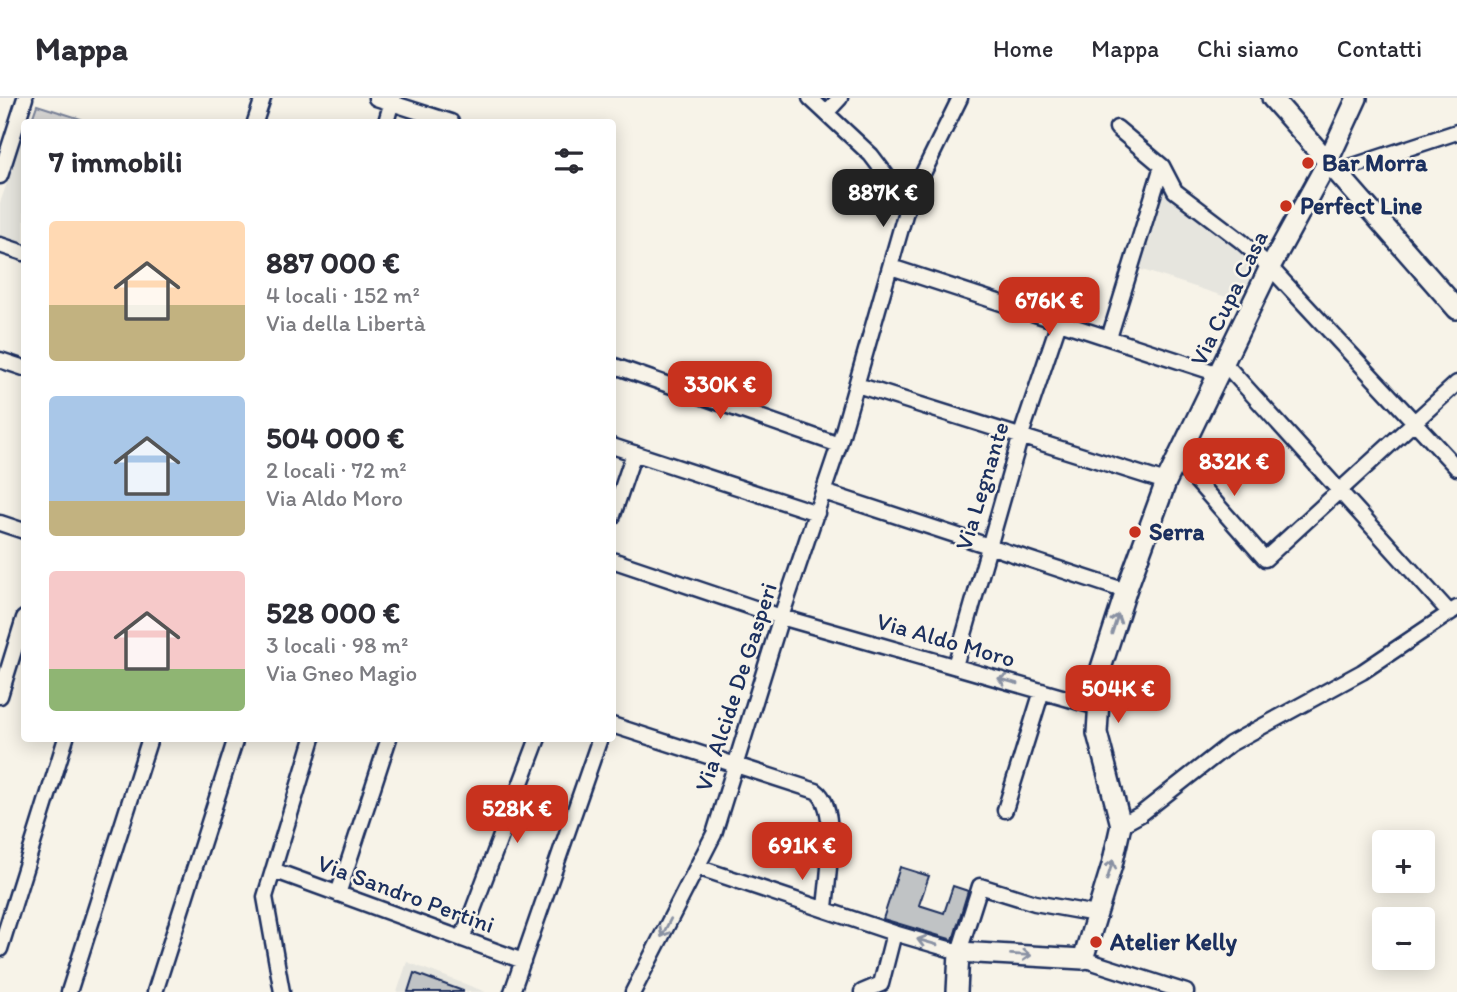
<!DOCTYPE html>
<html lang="it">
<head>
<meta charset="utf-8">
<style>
  :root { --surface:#fff; --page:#f7f7f7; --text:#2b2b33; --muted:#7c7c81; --line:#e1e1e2; --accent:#c8321e }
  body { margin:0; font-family:Itim,sans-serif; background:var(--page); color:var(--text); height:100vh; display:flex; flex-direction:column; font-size:26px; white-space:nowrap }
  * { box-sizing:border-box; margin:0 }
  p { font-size:23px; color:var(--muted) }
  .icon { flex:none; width:38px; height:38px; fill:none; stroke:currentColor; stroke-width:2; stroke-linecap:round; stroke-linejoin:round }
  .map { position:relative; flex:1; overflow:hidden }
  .sheet { position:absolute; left:21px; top:21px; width:595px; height:623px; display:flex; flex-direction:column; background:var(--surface); border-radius:7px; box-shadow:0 4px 18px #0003 }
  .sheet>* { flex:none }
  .buttons { position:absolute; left:1372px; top:732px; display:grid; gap:14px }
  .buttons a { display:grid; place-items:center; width:63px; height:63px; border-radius:7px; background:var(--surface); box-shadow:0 4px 18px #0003; font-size:35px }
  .price { position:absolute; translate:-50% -60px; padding:0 16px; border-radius:14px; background:var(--accent); color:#fff; font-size:23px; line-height:46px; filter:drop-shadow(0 2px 4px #0008) }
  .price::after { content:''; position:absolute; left:50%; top:42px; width:21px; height:16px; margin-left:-10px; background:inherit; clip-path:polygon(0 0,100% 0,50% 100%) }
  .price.on { background:#222; color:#fff }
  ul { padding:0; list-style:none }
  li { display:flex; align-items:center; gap:21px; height:175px; padding:0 28px }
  li span { display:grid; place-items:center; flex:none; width:196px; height:140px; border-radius:7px; color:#555 }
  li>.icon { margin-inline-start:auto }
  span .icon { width:84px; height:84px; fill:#fffc; stroke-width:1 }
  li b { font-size:30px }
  h2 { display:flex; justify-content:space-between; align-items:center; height:84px; padding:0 28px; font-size:30px }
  header { display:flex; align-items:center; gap:42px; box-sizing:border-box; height:98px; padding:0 35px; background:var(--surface); border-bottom:2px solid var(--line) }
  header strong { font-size:33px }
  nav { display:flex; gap:38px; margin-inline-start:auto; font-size:24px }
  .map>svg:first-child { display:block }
  .built { fill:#e6e5de }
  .green { fill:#d7d6d4; stroke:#798299; stroke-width:2 }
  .building { fill:#c0c3c5; stroke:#1b2f5e; stroke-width:2 }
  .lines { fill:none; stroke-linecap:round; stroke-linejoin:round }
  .street-casing { stroke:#1b2f5e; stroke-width:19 }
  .secondary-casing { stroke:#1b2f5e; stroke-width:24 }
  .street { stroke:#f7f3e8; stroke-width:14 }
  .secondary { stroke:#f7f3e8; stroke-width:19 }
  .oneway { stroke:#8991a3 }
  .poi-dot { fill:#c8321e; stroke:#f7f3e8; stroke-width:2.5 }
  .labels { text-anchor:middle; stroke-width:5; stroke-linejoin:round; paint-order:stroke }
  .poi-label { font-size:24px; font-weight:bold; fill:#1b2f5e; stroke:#f7f3e8; text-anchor:start }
  .street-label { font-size:24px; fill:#1b2f5e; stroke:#f7f3e8 }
</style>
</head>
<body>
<header>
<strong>Mappa</strong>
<nav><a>Home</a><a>Mappa</a><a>Chi siamo</a><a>Contatti</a></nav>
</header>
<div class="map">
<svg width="1457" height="894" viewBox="0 0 1457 894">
  <rect width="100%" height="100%" fill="#f7f3e8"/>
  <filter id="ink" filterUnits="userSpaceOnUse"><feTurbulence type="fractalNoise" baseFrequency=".0143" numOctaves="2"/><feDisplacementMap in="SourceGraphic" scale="14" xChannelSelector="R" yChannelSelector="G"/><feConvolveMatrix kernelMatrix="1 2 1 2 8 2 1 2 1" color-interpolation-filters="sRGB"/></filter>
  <g filter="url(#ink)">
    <path class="built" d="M 24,35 L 24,146 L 0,138 L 0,105 Z
      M 1164,91 L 1242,150 L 1261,168 L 1242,204 L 1139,171 Z
      M 407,864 L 486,894 L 397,894 Z"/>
    <path class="green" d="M 37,7 L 81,21 L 79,24 L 31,24 Z"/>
    <path class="building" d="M 900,769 L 929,778 L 919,807 L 944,815 L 953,788 L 968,793 L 953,842 L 883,821 Z
      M 414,875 L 463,893 L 463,894 L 408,894 Z"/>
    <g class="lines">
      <g class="street-casing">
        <path id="street" d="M 376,0 L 451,24
          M 810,0 L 871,57 L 908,106
          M 826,15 L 840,0
          M 255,24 L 263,0
          M 386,24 L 393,0
          M 1117,30 L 1162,68 L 1175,93 L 1241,143 L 1270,169 L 1457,370
          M 1335,74 L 1457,34
          M 0,78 L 25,0
          M 0,147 L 24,155
          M 891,169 L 1219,276
          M 1109,240 L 1162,68
          M 0,262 L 24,270
          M 1224,265 L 1450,515
          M 612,267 L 839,347
          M 857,287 L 1166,384
          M 612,348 L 817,415
          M 1177,361 L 1265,461 L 1457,285
          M 824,394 L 1126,493
          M 612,420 L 634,355
          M 0,425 L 24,433
          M 612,462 L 781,519 L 1097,609
          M 955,568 L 1021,337 L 1059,224
          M 0,598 L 24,520
          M 612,627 L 816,693 C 840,710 827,784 825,810
          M 1005,712 L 1042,593
          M 1121,727 L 1141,716 L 1230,646 L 1362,574 L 1457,510
          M 697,769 L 894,835 L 959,854 L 980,788 L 1035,805 L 1096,816
          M 273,772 L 523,863
          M 338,796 L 389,640
          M 462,841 L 538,640
          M 0,851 L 66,640
          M 1083,861 L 1186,894
          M 69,894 L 150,640
          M 155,894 L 236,640
          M 282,894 L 265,799 L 313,640
          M 512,894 L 600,640
          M 633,894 L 714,736 L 781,519 L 839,347 L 908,106 L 960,0
          M 862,894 L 881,886 L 894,835"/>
      </g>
      <g class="secondary-casing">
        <path id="secondary" d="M 1272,0 L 1457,211
          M 957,894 L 959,854 L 1083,861 L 1112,767 L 1121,727 L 1097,635 L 1101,570 L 1126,493 L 1166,384 L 1270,169 L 1327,65 L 1357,0"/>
      </g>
      <use href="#street" class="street"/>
      <use href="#secondary" class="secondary"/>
    </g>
    <defs><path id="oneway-shaft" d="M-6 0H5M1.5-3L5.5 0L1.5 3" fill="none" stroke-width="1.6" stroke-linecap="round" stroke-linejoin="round" transform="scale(1.75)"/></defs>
    <g class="oneway">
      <use href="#oneway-shaft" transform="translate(1115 526) rotate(-72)"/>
      <use href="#oneway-shaft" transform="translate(1008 583) rotate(-164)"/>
      <use href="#oneway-shaft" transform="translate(1110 772) rotate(-73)"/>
      <use href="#oneway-shaft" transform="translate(666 830) rotate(117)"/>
      <use href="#oneway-shaft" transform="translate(927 844) rotate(-164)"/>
      <use href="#oneway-shaft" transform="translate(1021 857) rotate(3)"/>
    </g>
  </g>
  <g class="poi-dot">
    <circle cx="1308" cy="65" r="7"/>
    <circle cx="1286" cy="108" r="7"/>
    <circle cx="1135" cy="434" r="7"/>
    <circle cx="1096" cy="844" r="7"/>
  </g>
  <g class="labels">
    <g class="poi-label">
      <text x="1322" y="73">Bar Morra</text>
      <text x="1300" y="116">Perfect Line</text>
      <text x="1149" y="442">Serra</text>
      <text x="1110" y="852">Atelier Kelly</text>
    </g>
    <g class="street-label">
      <text transform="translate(1229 200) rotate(-64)" y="8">Via Cupa Casa</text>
      <text transform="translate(982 388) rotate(-73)" y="8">Via Legnante</text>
      <text transform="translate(946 542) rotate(16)" y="8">Via Aldo Moro</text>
      <text transform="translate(736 589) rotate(-72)" y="8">Via Alcide De Gasperi</text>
      <text transform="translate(406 796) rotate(20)" y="8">Via Sandro Pertini</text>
    </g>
  </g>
</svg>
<div class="buttons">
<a>+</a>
<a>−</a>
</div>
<b class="price on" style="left:883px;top:131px">887K €</b>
<b class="price" style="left:1049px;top:239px">676K €</b>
<b class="price" style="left:720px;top:323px">330K €</b>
<b class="price" style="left:1234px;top:400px">832K €</b>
<b class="price" style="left:1118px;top:627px">504K €</b>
<b class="price" style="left:517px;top:747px">528K €</b>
<b class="price" style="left:802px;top:784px">691K €</b>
<section class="sheet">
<h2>7 immobili<svg class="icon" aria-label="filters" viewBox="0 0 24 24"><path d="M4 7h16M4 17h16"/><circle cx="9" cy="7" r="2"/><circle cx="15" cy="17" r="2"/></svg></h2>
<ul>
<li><span style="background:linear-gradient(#ffd9b3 60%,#c2b280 0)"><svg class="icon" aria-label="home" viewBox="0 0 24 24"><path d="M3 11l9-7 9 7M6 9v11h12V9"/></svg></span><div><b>887 000 €</b><p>4 locali · 152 m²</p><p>Via della Libertà</p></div></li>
<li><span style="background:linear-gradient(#a9c7e8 75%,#c2b280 0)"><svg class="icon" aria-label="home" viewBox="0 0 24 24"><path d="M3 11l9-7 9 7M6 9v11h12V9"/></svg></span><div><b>504 000 €</b><p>2 locali · 72 m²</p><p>Via Aldo Moro</p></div></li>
<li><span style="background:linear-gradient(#f6c9c9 70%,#8fb573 0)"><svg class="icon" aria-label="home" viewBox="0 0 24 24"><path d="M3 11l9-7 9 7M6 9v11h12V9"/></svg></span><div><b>528 000 €</b><p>3 locali · 98 m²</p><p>Via Gneo Magio</p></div></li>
</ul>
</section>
</div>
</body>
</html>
